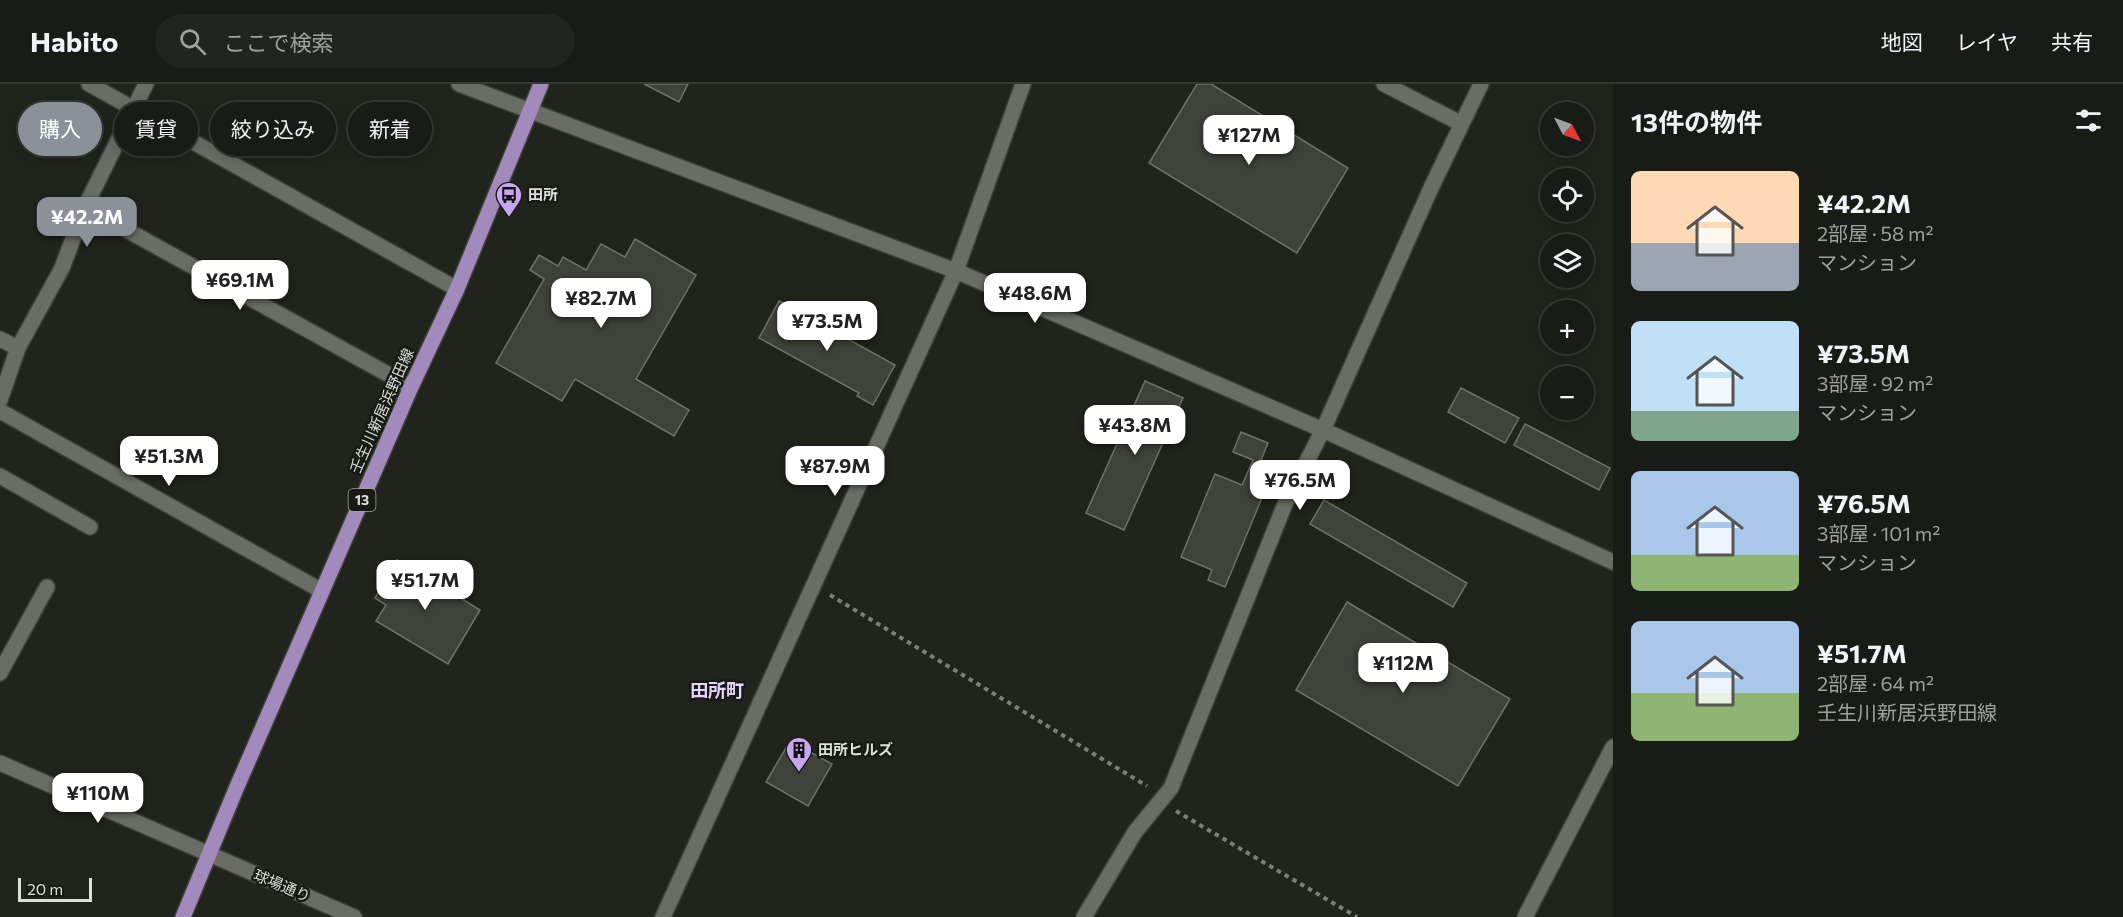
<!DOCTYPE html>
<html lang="ja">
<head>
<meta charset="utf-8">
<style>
  :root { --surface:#191b16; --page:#22241f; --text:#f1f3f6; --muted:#9fa1a1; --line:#373935; --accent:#8c9099 }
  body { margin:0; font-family:Commissioner,"Noto Sans JP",sans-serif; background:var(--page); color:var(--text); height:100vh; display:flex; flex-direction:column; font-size:22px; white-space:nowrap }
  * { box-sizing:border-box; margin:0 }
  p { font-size:20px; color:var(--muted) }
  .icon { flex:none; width:33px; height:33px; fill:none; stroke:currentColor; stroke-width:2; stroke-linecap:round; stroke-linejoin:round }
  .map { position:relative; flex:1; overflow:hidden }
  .details { display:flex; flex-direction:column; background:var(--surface); width:510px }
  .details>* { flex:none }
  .hud { position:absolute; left:18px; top:18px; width:570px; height:54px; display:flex; gap:12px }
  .needle { width:39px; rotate:131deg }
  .controls { position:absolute; left:1540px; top:18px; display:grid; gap:12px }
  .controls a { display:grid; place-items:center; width:54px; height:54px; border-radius:50%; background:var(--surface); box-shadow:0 3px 15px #0003,0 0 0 2px var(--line); font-size:30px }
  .scale { position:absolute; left:18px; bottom:15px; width:74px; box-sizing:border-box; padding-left:6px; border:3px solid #dddfdb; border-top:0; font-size:16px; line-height:21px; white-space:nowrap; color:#dddfdb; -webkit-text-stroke:4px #181b14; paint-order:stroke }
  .price { position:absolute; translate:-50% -51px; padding:0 14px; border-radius:12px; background:#fff; color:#222; font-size:20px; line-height:39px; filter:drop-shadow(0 2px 3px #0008) }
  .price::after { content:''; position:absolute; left:50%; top:36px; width:18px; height:14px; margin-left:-9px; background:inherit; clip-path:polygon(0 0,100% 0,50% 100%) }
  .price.on { background:var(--accent); color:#fff }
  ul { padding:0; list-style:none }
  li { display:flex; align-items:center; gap:18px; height:150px; padding:0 18px }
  li span { display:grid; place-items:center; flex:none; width:168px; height:120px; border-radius:9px; color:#555 }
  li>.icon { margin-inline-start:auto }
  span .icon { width:72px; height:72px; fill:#fffc; stroke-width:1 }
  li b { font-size:26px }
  h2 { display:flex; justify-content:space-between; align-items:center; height:72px; padding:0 18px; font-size:26px }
  .pill { padding:0 21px; border-radius:27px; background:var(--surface); box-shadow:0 3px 15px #0003,0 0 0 2px var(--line); font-size:21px; line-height:54px }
  .pill.on { background:var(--accent); color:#fff }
  header { display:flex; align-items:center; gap:36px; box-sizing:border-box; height:84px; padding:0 30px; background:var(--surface); border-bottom:2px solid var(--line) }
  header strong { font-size:28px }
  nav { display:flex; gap:33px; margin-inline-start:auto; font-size:21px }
  .search { width:420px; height:54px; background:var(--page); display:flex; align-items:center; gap:15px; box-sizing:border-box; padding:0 21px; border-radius:33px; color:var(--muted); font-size:22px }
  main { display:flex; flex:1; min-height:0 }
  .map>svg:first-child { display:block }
  .building { fill:#3f423b; stroke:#6e7169; stroke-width:1.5 }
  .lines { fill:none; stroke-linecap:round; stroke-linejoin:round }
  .minor-casing { stroke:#3d3f3a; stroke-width:18 }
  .tertiary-casing { stroke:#3d3f3a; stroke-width:18 }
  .primary-casing { stroke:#3d3f3a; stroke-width:18 }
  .path { stroke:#7c7e79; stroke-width:4; stroke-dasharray:4.5 4.5; stroke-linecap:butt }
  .minor { stroke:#696d65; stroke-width:15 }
  .tertiary { stroke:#696d65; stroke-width:15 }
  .primary { stroke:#a38abd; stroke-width:15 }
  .labels { text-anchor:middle; stroke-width:5; stroke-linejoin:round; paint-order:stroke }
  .shield { fill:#181b14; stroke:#a2a49f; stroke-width:1.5 }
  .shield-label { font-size:14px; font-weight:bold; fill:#dddfdb }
  .poi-label { font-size:15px; font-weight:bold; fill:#dddfdb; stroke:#181b14; text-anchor:start }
  .street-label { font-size:15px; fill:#dddfdb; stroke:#181b14 }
  .quarter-label { font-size:18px; font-weight:bold; fill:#e7d4fe; stroke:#181b14 }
</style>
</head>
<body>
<header>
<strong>Habito</strong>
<div class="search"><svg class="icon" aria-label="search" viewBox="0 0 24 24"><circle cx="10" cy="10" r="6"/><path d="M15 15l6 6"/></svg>ここで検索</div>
<nav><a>地図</a><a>レイヤ</a><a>共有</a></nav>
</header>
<main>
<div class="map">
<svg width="1613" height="833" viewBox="0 0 1613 833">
  <rect width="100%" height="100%" fill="#21241d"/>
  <path class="building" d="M 644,0 L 688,0 L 679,18 Z
    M 1197,0 L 1211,0 L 1348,84 L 1297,169 L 1149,79 Z
    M 635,155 L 696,191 L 636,295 L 689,326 L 674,352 L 575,295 L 562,317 L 496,279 L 544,195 L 530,186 L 539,171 L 558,182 L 563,173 L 586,186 L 601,160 L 625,173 Z
    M 779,217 L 895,281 L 873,321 L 857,312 L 859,309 L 759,254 Z
    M 1145,297 L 1183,314 L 1124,446 L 1086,429 Z
    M 1461,304 L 1519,334 L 1505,359 L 1448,328 Z
    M 1525,340 L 1610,384 L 1599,406 L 1514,361 Z
    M 1241,348 L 1268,359 L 1257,386 L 1271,392 L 1225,503 L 1208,496 L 1212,486 L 1181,473 L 1215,390 L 1242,401 L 1253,376 L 1233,368 Z
    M 1324,416 L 1467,499 L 1453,523 L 1310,440 Z
    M 397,476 L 408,482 L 410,479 L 451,504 L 449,507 L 480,526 L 448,580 L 376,537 L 386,521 L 375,514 Z
    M 1347,518 L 1510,615 L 1458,702 L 1296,606 Z
    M 790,657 L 832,680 L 808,722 L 766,698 Z"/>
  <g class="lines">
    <g class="minor-casing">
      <path id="minor" d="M 89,0 L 457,205
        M 1384,0 L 1462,40
        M 85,123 L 411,303
        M 0,255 L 18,264
        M 0,316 L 18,264 L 62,184 L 85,123 L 146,0
        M 0,327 L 322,507
        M 0,392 L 90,443
        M 0,589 L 47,503
        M 663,833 L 956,187 L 1023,0
        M 1084,833 L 1135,748 L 1171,704 L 1285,420 L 1323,346 L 1431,104 L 1481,0
        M 1525,833 L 1613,663"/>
    </g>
    <g class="tertiary-casing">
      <path id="tertiary" d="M 459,0 L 956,187 L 1323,346 L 1613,478
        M 0,679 L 354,833"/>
    </g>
    <g class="primary-casing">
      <path id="primary" d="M 183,833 L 236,705 L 411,303 L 457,205 L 541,0"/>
    </g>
    <path class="path" d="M 830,511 L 1147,702
      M 1176,727 L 1357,833"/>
    <use href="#minor" class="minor"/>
    <use href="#tertiary" class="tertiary"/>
    <use href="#primary" class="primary"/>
  </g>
  <defs>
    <g id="bus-pin" transform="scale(1.35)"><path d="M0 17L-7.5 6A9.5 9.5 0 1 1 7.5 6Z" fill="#c8a6ef" stroke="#181b14"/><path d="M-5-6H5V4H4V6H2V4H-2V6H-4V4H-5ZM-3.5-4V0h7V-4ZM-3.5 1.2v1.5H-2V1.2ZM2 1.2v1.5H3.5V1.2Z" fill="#111"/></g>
    <g id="building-pin" transform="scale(1.35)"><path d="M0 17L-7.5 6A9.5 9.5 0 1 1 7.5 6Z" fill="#c8a6ef" stroke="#181b14"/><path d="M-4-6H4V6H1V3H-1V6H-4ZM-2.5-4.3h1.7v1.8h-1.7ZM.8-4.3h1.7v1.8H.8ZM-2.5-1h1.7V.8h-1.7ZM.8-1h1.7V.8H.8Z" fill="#111"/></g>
  </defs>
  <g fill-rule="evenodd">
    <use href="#bus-pin" x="509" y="111"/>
    <use href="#building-pin" x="799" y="666"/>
  </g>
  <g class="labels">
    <rect class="shield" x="348.5" y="405" width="27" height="22" rx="4.5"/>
    <g class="shield-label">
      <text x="362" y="421">13</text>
    </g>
    <g class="poi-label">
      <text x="528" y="116">田所</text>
      <text x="818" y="671">田所ヒルズ</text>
    </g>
    <g class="street-label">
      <text transform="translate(382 327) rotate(-66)" y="5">壬生川新居浜野田線</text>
      <text transform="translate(282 802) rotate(23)" y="5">球場通り</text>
    </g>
    <g class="quarter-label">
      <text x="717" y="613">田所町</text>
    </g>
  </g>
</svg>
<div class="controls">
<a><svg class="needle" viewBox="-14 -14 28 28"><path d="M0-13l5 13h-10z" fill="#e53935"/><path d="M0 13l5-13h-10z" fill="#9fa1a1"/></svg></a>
<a><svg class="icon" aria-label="locate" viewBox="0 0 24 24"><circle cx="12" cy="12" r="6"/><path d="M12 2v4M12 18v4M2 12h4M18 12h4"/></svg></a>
<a><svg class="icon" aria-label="layers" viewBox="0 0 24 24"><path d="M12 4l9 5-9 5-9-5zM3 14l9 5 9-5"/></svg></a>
<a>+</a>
<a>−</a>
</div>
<div class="scale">20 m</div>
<b class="price" style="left:1249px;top:82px">¥127M</b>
<b class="price on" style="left:87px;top:164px">¥42.2M</b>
<b class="price" style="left:240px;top:227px">¥69.1M</b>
<b class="price" style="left:1035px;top:240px">¥48.6M</b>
<b class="price" style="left:601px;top:245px">¥82.7M</b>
<b class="price" style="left:827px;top:268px">¥73.5M</b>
<b class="price" style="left:1135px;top:372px">¥43.8M</b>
<b class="price" style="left:169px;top:403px">¥51.3M</b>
<b class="price" style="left:835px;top:413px">¥87.9M</b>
<b class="price" style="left:1300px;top:427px">¥76.5M</b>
<b class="price" style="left:425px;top:527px">¥51.7M</b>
<b class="price" style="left:1403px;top:610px">¥112M</b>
<b class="price" style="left:98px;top:740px">¥110M</b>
<div class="hud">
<a class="pill on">購入</a>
<a class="pill">賃貸</a>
<a class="pill">絞り込み</a>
<a class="pill">新着</a>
</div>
</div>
<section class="details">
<h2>13件の物件<svg class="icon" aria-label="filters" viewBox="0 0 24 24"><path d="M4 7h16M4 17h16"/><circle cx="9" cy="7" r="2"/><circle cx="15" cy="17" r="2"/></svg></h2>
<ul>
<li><span style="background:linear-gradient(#ffd9b3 60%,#9aa5b1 0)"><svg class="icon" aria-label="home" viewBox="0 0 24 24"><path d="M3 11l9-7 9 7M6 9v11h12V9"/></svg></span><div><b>¥42.2M</b><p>2部屋 · 58 m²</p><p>マンション</p></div></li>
<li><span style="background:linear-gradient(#bfe0f5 75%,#7fa58c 0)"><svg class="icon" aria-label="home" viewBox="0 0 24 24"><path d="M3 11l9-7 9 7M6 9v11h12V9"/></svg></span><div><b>¥73.5M</b><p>3部屋 · 92 m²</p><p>マンション</p></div></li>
<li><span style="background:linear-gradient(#a9c7e8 70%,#8fb573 0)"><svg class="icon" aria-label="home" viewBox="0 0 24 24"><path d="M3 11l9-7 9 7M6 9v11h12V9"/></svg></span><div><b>¥76.5M</b><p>3部屋 · 101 m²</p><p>マンション</p></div></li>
<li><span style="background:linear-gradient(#a9c7e8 60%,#8fb573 0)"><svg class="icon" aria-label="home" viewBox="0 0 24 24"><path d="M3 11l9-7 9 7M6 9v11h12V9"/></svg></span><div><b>¥51.7M</b><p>2部屋 · 64 m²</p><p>壬生川新居浜野田線</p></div></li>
</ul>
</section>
</main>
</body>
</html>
